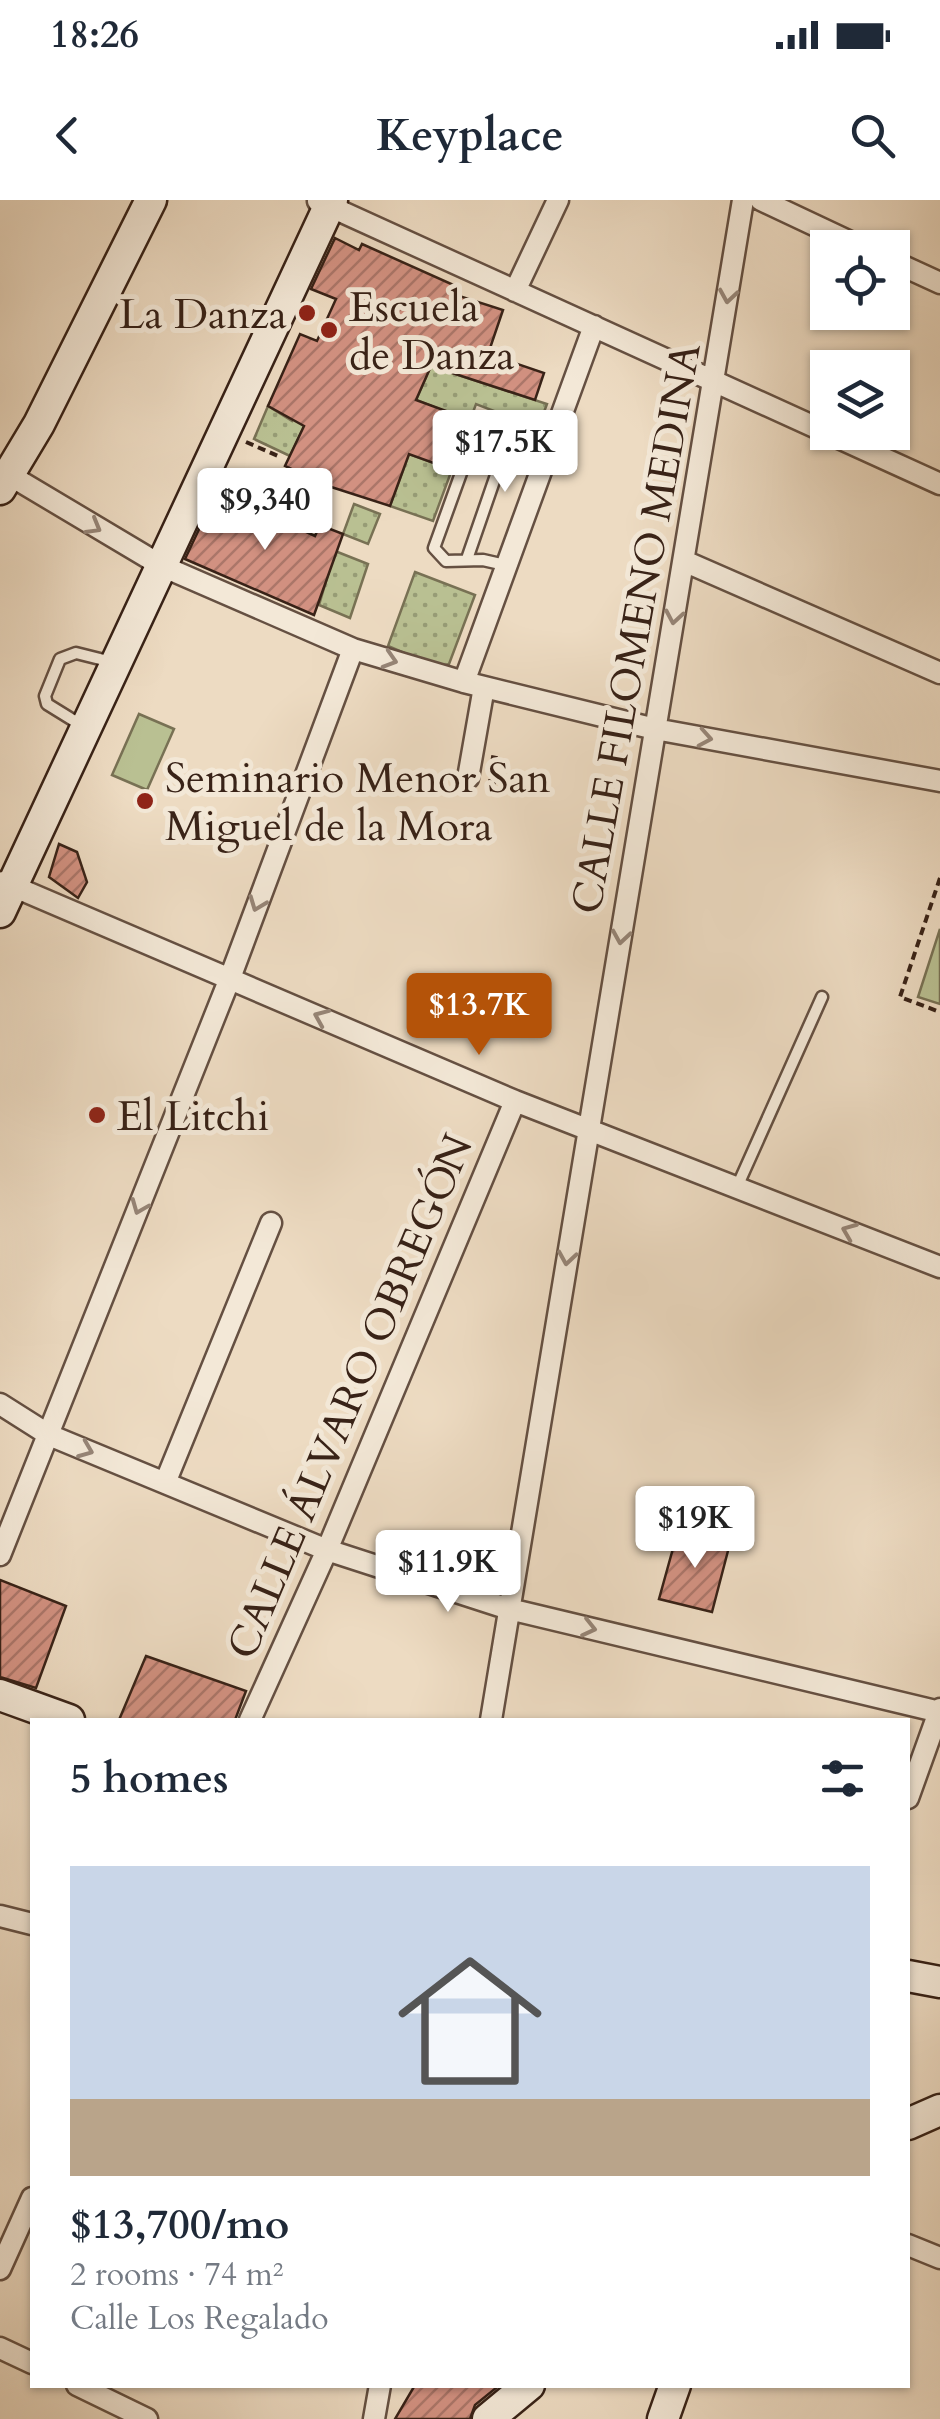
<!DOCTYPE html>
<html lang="en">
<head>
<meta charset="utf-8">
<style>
  :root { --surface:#fff; --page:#f6f6f7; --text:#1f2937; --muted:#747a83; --accent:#b45309 }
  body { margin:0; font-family:Cardo,serif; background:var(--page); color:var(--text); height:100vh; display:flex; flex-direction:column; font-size:38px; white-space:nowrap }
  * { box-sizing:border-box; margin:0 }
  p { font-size:32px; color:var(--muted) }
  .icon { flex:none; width:55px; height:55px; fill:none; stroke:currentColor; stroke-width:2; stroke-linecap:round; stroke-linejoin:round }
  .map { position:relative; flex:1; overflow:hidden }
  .side { position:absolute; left:30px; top:1518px; width:880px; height:670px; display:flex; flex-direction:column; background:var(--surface); border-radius:0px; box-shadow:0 2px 8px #0004 }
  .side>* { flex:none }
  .buttons { position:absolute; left:810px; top:30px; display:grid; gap:20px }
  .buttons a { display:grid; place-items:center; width:100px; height:100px; border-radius:0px; background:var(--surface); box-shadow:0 2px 8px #0004; font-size:50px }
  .price { position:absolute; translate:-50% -85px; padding:0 22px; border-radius:10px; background:#fff; color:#222; font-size:32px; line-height:65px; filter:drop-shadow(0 2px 5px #0008) }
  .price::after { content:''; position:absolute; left:50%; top:60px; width:30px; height:22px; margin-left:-15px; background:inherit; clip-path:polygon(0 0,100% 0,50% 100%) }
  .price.current { background:var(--accent); color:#fff }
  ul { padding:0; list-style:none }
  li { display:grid; align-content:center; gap:20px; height:530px; padding:0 40px }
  li span { display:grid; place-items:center; height:310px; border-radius:0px; color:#555 }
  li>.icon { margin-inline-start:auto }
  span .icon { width:180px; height:180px; fill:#fffc; stroke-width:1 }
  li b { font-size:42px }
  h2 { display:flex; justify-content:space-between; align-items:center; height:120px; padding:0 40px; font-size:42px }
  .status { display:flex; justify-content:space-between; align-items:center; height:70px; padding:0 50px; background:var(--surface); direction:ltr }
  .status svg { height:28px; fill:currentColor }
  header { display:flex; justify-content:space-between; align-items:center; height:130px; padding:0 40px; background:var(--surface); font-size:45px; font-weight:800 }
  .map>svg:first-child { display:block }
  .grass { fill:#b9c092; stroke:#787154; stroke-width:2.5 }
  .park { fill:url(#park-dots); stroke:#787154; stroke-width:2.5 }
  .building { fill:url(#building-hatch); stroke:#382217; stroke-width:2.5 }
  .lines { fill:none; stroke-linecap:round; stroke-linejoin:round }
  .lane-casing { stroke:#655042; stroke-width:15 }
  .street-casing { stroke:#655042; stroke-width:25 }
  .secondary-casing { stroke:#382217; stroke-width:35 }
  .path { stroke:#382217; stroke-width:4; stroke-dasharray:8 5; stroke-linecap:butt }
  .lane { stroke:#f3e8d7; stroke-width:10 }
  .street { stroke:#f3e8d7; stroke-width:20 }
  .secondary { stroke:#f3e8d7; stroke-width:30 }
  .oneway { stroke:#968577 }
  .poi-dot { fill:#8f2418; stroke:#f3e8d7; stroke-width:4 }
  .labels { text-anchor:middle; stroke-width:10; stroke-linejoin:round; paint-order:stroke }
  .poi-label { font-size:42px; fill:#382217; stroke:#f3e8d7; text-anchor:start }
  .street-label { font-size:42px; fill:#382217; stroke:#f3e8d7 }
</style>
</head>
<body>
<div class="status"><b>18:26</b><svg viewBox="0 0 49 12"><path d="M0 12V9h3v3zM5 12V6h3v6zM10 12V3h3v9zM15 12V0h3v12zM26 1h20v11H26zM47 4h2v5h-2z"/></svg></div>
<header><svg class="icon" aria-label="back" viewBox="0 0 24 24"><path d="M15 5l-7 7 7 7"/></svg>Keyplace<svg class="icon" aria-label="search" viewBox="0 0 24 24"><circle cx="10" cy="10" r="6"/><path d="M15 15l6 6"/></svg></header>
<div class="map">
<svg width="940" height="2219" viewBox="0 0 940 2219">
  <defs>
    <pattern id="park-dots" width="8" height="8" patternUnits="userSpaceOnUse" patternTransform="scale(2.5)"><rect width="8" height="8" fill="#b9c092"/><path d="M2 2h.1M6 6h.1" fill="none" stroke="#979c76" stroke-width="1.8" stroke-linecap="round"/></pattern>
    <pattern id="building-hatch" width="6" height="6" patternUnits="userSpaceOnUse" patternTransform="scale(2.5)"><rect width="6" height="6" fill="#d29181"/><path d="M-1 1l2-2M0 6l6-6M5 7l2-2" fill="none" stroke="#ab7669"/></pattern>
  </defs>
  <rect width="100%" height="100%" fill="#eddbc2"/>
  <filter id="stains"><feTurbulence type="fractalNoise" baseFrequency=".002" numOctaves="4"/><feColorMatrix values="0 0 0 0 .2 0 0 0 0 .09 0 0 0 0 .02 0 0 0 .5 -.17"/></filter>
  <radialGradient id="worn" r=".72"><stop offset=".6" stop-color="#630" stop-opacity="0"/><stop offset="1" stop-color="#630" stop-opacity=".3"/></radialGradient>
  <path class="grass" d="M 139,514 L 174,529 L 147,590 L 112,575 Z
    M 940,729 L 940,804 L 918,797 Z"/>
  <path class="park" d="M 431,166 L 547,204 L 538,228 L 476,204 L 433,321 L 390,306 L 409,254 L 439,265 L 457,216 L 416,200 Z
    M 311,177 L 325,183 L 290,256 L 254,239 L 268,206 L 292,221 Z
    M 354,304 L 380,314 L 368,344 L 343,334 Z
    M 335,351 L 368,364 L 350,418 L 319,405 Z
    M 415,372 L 475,395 L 449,464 L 439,468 L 388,446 Z"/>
  <path class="building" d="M 335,38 L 359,50 L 362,44 L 458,87 L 456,95 L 503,110 L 488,154 L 544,173 L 535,200 L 431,166 L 416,200 L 457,215 L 439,265 L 409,254 L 390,306 L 325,285 L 285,266 L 304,226 L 268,206 L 300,134 L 317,141 L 336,99 L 311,89 Z
    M 217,291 L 315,336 L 320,325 L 343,334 L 314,415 L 185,359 Z
    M 59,644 L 77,652 L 87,682 L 78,698 L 49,677 Z
    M 697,1329 L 716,1334 L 714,1343 L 729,1347 L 712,1412 L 659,1399 L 677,1334 L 694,1339 Z
    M 0,1380 L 66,1406 L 36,1488 L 0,1477 Z
    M 146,1456 L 246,1491 L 235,1520 L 119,1520 Z
    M 415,2185 L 493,2185 L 496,2188 L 475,2205 L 470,2219 L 395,2219 Z"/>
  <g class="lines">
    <g class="lane-casing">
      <path id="lane" d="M 467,359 L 504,252 L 499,240 L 486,235 L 473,240 L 434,348 L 446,361 L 483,360 L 505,365
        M 81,525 L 47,504 L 45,496 L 60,459 L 76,453 L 112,462
        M 737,987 L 822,797"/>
    </g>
    <g class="street-casing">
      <path id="street" d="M 761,0 L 863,48
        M 318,1 L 940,284
        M 892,61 L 940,83
        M 515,91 L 558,0
        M 1,270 L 162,366 L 353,449 L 464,482 L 655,529 L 940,581
        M 684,361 L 940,473
        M 464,482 L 594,126
        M 468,578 L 484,487
        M 3,682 L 515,901 L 940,1067
        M 0,1204 L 49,1235 L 327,1350 L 509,1409 L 940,1512
        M 165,1283 L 271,1023
        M 0,1355 L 230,778 L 353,449
        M 250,1520 L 327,1350 L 515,901
        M 491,1520 L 743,0
        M 908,1598 L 940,1509
        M 0,1716 L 32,1724
        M 908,2045 L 940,2058
        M 0,2069 L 32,1998
        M 0,2148 L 32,2163
        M 77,2185 L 147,2219
        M 374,2219 L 380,2185"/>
    </g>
    <g class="secondary-casing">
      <path id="secondary" d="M 0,289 L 39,224 L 151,0
        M 0,712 L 332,0
        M 0,1495 L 69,1520
        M 908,1776 L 940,1782
        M 908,1924 L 940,1910
        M 488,2219 L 529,2185
        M 663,2219 L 675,2185"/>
    </g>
    <path class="path" d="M 246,242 L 278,256
      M 488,581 L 498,583 L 502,559 L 491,557
      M 940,678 L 900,797 L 940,812"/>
    <use href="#lane" class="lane"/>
    <use href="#street" class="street"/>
    <use href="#secondary" class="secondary"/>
  </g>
  <defs><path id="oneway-chevron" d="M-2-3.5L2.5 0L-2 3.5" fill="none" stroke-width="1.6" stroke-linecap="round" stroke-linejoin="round" transform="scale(2.5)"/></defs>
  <g class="oneway">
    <use href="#oneway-chevron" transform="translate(728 96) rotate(99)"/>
    <use href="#oneway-chevron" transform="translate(94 327) rotate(30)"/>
    <use href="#oneway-chevron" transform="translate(674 417) rotate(100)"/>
    <use href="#oneway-chevron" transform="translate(390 460) rotate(17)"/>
    <use href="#oneway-chevron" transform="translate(705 538) rotate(10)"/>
    <use href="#oneway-chevron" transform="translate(257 704) rotate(111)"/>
    <use href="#oneway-chevron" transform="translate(621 737) rotate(99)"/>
    <use href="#oneway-chevron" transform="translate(321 817) rotate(-157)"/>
    <use href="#oneway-chevron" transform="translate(139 1007) rotate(112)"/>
    <use href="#oneway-chevron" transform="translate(849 1031) rotate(-158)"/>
    <use href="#oneway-chevron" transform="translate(567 1058) rotate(99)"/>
    <use href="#oneway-chevron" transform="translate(86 1250) rotate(22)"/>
    <use href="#oneway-chevron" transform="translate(589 1428) rotate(13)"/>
  </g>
  <g class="poi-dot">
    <circle cx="307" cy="113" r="10"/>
    <circle cx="329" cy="130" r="10"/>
    <circle cx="145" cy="601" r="10"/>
    <circle cx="97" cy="915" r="10"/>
  </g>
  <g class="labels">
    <g class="poi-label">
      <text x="349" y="121">Escuela<tspan x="349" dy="48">de Danza</tspan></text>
      <text x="287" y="128" text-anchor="end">La Danza</text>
      <text x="165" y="592">Seminario Menor San<tspan x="165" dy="48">Miguel de la Mora</tspan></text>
      <text x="117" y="930">El Litchi</text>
    </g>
    <g class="street-label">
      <text transform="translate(635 428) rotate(-80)" y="15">CALLE FILOMENO MEDINA</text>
      <text transform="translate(349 1196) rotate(-67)" y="15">CALLE ÁLVARO OBREGÓN</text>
    </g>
  </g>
  <rect width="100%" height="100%" filter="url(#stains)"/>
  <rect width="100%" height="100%" fill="url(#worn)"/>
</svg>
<div class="buttons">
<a><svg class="icon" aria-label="locate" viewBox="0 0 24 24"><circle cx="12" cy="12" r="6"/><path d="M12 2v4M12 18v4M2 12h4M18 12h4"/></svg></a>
<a><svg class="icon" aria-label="layers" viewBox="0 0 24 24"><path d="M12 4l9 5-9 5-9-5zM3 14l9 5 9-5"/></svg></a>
</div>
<b class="price" style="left:505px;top:295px">$17.5K</b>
<b class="price" style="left:265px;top:353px">$9,340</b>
<b class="price current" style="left:479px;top:858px">$13.7K</b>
<b class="price" style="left:695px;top:1371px">$19K</b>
<b class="price" style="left:448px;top:1415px">$11.9K</b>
<section class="side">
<h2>5 homes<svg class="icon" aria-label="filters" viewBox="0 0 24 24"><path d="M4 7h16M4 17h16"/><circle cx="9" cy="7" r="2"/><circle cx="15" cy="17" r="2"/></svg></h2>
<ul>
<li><span style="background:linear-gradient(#c9d6e8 75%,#b9a48a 0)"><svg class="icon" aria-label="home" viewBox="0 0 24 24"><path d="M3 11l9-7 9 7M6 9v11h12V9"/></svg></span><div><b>$13,700/mo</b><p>2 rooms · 74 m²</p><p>Calle Los Regalado</p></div></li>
</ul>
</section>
</div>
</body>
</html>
